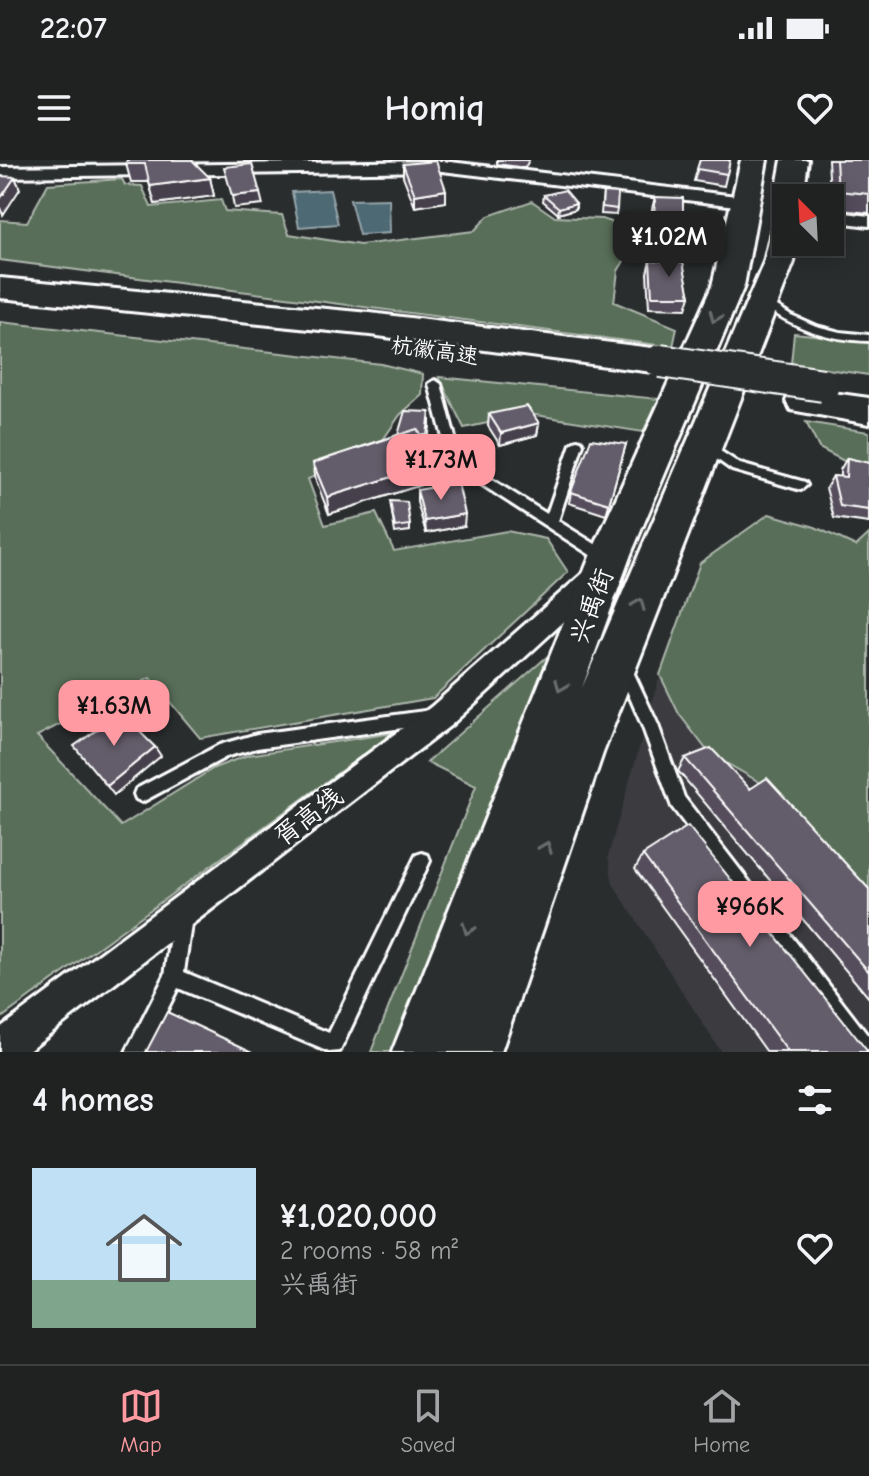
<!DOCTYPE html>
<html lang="en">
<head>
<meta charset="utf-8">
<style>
  :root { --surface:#202222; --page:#2d2f2f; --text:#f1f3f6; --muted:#a2a4a5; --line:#3d3f40; --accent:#ff9aa2 }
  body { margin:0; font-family:"Comic Neue","LXGW WenKai TC",sans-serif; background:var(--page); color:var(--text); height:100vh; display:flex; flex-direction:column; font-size:30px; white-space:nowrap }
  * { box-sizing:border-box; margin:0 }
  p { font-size:26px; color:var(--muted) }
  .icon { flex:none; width:44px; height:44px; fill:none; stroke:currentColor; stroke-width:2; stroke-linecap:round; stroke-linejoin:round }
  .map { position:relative; height:892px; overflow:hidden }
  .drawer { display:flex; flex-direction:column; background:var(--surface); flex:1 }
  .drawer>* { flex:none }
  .needle { width:52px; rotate:336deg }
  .tools { position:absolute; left:772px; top:24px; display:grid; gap:16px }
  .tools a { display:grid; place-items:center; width:72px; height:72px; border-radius:0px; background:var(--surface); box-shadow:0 4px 20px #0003,0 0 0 2px var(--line); font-size:40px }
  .price { position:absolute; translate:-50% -68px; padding:0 18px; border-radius:16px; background:var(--accent); color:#111; font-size:26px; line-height:52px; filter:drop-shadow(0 2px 4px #0008) }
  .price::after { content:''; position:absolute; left:50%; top:48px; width:24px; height:18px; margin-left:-12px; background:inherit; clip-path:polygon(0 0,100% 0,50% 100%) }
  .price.on { background:#222; color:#fff }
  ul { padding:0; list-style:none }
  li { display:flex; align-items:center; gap:24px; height:200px; padding:0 32px }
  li+li { border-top:2px solid var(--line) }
  li span { display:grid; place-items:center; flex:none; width:224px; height:160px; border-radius:0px; color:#555 }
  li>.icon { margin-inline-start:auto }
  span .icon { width:96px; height:96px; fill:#fffc; stroke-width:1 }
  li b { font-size:34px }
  h2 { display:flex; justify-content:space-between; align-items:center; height:96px; padding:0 32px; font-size:34px }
  .status { display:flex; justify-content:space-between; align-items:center; height:56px; padding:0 40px; background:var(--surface); direction:ltr }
  .status svg { height:22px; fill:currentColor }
  header { display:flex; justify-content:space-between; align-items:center; height:104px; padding:0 32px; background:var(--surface); font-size:36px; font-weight:600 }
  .tab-bar { display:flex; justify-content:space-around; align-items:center; height:112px; border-top:2px solid var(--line); background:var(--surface); font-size:22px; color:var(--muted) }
  .tab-bar a { display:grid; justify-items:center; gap:4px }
  .tab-bar .on { color:var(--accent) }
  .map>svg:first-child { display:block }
  .built { fill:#3b3b40 }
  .green { fill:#596e59; stroke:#acb6ac; stroke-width:2 }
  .water { fill:#4e6973; stroke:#95a5ab; stroke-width:2 }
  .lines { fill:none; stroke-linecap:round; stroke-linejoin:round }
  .lane-casing { stroke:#fff; stroke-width:6 }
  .street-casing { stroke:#fff; stroke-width:6 }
  .primary-casing { stroke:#fff; stroke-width:6 }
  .highway-casing { stroke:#fff; stroke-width:6 }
  .lane { fill:#2a2d2e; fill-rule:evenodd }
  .street { fill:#2a2d2e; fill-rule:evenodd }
  .primary { fill:#2a2d2e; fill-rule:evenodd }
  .highway { fill:#2a2d2e; fill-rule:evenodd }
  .highway-bridge-casing { stroke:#fff; stroke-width:36; stroke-linecap:butt }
  .highway-bridge { stroke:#2a2d2e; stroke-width:32 }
  .wall { fill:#554e5c; stroke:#fff; stroke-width:2 }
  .shaded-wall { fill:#45404b; stroke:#fff; stroke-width:2 }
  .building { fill:#635b6b; stroke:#fff; stroke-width:2 }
  .oneway { stroke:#6a6c6d }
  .labels { text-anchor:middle; stroke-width:6; stroke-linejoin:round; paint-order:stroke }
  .far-street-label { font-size:22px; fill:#fff; stroke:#2a2d2e }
  .street-label { font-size:26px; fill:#fff; stroke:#2a2d2e }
</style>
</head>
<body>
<div class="status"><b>22:07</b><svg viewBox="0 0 49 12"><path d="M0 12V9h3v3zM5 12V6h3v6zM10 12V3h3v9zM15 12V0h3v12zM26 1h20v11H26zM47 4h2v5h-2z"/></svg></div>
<header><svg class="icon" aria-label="menu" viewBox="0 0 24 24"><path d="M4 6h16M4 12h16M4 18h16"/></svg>Homiq<svg class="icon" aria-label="heart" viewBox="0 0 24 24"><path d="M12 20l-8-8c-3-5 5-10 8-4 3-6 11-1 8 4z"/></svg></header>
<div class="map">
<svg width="869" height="892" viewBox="0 0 869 892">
  <rect width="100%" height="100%" fill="#2a2d2e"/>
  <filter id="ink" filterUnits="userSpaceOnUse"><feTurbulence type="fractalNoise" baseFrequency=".0125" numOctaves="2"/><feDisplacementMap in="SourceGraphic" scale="16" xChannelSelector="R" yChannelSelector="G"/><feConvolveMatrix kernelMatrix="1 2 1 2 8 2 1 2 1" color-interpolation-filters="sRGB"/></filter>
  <g filter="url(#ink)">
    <path class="built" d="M 660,515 L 679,554 L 766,626 L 869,738 L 869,892 L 721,892 L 613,724 L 608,696 Z"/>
    <path class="green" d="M 122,19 L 125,25 L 142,26 L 151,47 L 221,40 L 225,51 L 282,55 L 289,74 L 360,85 L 474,71 L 488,56 L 532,41 L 555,57 L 602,59 L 630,68 L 633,86 L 618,111 L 614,142 L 677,168 L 673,187 L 0,100 L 0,60 L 27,62 L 48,24 Z
      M 0,162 L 381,204 L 423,214 L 422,235 L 400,255 L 376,290 L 308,319 L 325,365 L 376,353 L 394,391 L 507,371 L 546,379 L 568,412 L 433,538 L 200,578 L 150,518 L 37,576 L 121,666 L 214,608 L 248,595 L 393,573 L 0,859 Z
      M 794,173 L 869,181 L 869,215 L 791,204 Z
      M 439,217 L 659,239 L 643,272 L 529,254 L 464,268 Z
      M 806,262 L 869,272 L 869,314 L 819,288 Z
      M 769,354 L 815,367 L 856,386 L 869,374 L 869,738 L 766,626 L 709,593 L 679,554 L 660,515 L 700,403 Z
      M 558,487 L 405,892 L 371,892 L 476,626 L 427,602 Z"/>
    <path class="water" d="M 330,30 L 338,64 L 299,67 L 292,32 Z
      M 389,39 L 390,73 L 359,75 L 350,40 Z"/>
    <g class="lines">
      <g class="lane-casing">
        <path id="lane" d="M 763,137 L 791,155 L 816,166 L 840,172 L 869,175 L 869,181 C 827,180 792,168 759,142 L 759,138 Z
          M 435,220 L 441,224 L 458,289 L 467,304 L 547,354 L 571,284 L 577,280 L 581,281 L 583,284 L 558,361 L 613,395 L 615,399 L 613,403 L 603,403 L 459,310 L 446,289 L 429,224 Z
          M 705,281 L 740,304 L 805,322 L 807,325 L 801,330 L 732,310 L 701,288 L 699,285 L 701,282 Z
          M 623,499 L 628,501 L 658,565 L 684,637 L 869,877 L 869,892 L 857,892 L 672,647 L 642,565 L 616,505 L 618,501 Z
          M 432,550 L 437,552 L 440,557 L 437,562 L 432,564 L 257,588 L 228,596 L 142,642 L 136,639 L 134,634 L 136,629 L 219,585 L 257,574 Z
          M 422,693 L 428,695 L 430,701 L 340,891 L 329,892 L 178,828 L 146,892 L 126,892 L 165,815 L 173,764 L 176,758 L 182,755 L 188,758 L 191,764 L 184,812 L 329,873 L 416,695 Z"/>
      </g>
      <g class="street-casing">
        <path id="street" d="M 442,1 L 745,37 L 754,42 L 745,47 L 442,11 L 0,17 L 0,7 Z
          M 830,51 L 869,56 L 869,66 L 830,61 Z
          M 598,405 L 607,408 L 611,415 L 607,422 L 451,565 L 26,892 L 0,892 L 0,868 L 431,547 L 589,408 Z"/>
      </g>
      <g class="primary-casing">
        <path id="primary" d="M 741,0 L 767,0 L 744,126 L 631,394 L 582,528 L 764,102 L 776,51 L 786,48 L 786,82 L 797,82 L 794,102 L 603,593 L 501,892 L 392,892 L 591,394 L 712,126 Z
          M 782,0 L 808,0 L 803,38 L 786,38 L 786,46 L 775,38 Z"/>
      </g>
      <g class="highway-casing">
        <path id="highway" d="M 0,118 L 370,153 L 660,189 L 672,193 L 678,201 L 672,209 L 660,213 L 370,175 L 0,138 Z
          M 804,229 L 869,238 L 869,264 L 791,250 L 786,241 L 791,232 Z"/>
      </g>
      <use href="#lane" class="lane"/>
      <use href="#street" class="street"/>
      <use href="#primary" class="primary"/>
      <use href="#highway" class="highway"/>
      <g class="highway-bridge-casing">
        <path id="highway-bridge" d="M 660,201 L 823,225"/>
      </g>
      <use href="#highway-bridge" class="highway-bridge"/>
    </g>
    <path class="wall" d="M 127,0 L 210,18 L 214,36 L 155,44 L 149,22 L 131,22 L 126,4 Z
      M 497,0 L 529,0 L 525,8 L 497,4 Z
      M 700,0 L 730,0 L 724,26 L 694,21 Z
      M 828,0 L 869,0 L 869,53 L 831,49 Z
      M 403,4 L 446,30 L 446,42 L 415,47 L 403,16 Z
      M 603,32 L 617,49 L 616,55 L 601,54 Z
      M 544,35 L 576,43 L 576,49 L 558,54 L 543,41 Z
      M 655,37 L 683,60 L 680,72 L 676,72 L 685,89 L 682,101 L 690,136 L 686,149 L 649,148 L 647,113 L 650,100 L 651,100 L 643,85 L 645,73 L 658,71 L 652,71 L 652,49 Z
      M 489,254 L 539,263 L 537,275 L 500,285 L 488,266 Z
      M 430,264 L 428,284 L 441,302 L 440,319 L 329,354 L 316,321 L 313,303 Z
      M 626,284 L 606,355 L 569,343 L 571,332 Z
      M 847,298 L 869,303 L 869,363 L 834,358 L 826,328 L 833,316 L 840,317 L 840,310 Z
      M 417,330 L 464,366 L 426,373 L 417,342 Z
      M 391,347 L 410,365 L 410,371 L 395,373 Z
      M 685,598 L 750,629 L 869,729 L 869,838 L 678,611 Z
      M 643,695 L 868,892 L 767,892 L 635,709 Z"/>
    <path class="shaded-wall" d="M 15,17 L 20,29 L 3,55 L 0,48 L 0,39 Z
      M 210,18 L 214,36 L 155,44 L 150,26 Z
      M 446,30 L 446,42 L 415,47 L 415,35 Z
      M 260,33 L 263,45 L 234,48 L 232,36 Z
      M 576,43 L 576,49 L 558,54 L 559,48 Z
      M 430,252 L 430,264 L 427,287 L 427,275 Z
      M 539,263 L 537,275 L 500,285 L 501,273 Z
      M 441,302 L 440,319 L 329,354 L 327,337 Z
      M 465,354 L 464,366 L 426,373 L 425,361 Z
      M 155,587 L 161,596 L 114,635 L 107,626 Z"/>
    <path class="building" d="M 127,0 L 192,0 L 210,18 L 150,26 L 145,4 L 126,4 Z
      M 700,0 L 730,0 L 727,14 L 697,9 Z
      M 836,0 L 869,0 L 869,34 L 838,31 Z
      M 436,1 L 446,30 L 415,35 L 403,4 Z
      M 252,4 L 260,33 L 232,36 L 224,7 Z
      M 0,16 L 15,17 L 0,39 Z
      M 565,30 L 576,43 L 559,48 L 544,35 Z
      M 603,32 L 618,33 L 617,49 L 602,47 Z
      M 655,37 L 683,38 L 683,60 L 654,59 Z
      M 674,69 L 685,89 L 657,92 L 645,73 Z
      M 650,100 L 683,102 L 690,136 L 652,136 Z
      M 527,246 L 539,263 L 501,273 L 489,254 Z
      M 405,251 L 430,252 L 427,275 L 421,275 L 417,269 L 398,275 Z
      M 417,269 L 441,302 L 327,337 L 313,303 Z
      M 591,279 L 626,284 L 609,344 L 571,332 Z
      M 847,298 L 869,303 L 869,350 L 840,346 L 833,316 L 846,317 Z
      M 458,323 L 465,354 L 425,361 L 417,330 Z
      M 390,341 L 407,342 L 410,365 L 395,367 Z
      M 121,553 L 155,587 L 107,626 L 74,586 Z
      M 711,588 L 750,629 L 767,618 L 869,729 L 869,812 L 685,598 Z
      M 688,666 L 868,892 L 788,892 L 643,695 Z
      M 167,852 L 253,892 L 146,892 Z"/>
    <defs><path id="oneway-chevron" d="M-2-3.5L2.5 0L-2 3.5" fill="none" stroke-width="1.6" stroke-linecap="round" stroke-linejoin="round" transform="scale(2)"/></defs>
    <g class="oneway">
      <use href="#oneway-chevron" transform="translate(715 157) rotate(114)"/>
      <use href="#oneway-chevron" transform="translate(639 444) rotate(-68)"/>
      <use href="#oneway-chevron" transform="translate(561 526) rotate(111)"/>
      <use href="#oneway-chevron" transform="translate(546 687) rotate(-69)"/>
      <use href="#oneway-chevron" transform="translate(468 769) rotate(111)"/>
    </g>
  </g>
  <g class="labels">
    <g class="far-street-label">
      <text transform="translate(435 190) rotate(8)" y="8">杭徽高速</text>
    </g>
    <g class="street-label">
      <text transform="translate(591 446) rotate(-69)" y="9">兴禹街</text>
      <text transform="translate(308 656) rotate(-37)" y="9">胥高线</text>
    </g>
  </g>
</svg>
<div class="tools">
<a><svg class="needle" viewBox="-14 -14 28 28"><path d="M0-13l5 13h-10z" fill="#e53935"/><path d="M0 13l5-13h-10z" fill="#a2a4a5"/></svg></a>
</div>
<b class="price on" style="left:669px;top:119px">¥1.02M</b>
<b class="price" style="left:441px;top:342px">¥1.73M</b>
<b class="price" style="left:114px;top:588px">¥1.63M</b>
<b class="price" style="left:750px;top:789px">¥966K</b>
</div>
<section class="drawer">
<h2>4 homes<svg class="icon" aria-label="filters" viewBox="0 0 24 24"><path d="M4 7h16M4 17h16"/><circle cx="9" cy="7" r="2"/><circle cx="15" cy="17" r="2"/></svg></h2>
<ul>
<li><span style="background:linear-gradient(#bfe0f5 70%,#7fa58c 0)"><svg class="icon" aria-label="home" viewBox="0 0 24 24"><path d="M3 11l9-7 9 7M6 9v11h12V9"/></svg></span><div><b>¥1,020,000</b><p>2 rooms · 58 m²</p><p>兴禹街</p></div><svg class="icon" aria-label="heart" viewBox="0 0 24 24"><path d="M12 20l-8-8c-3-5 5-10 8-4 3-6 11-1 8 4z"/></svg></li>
</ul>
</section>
<nav class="tab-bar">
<a class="on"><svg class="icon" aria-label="map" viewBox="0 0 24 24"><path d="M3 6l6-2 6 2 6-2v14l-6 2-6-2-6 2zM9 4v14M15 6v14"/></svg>Map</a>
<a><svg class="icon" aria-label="saved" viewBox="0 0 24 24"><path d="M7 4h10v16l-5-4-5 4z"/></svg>Saved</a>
<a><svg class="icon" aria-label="home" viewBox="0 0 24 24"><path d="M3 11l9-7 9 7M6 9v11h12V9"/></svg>Home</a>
</nav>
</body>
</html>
